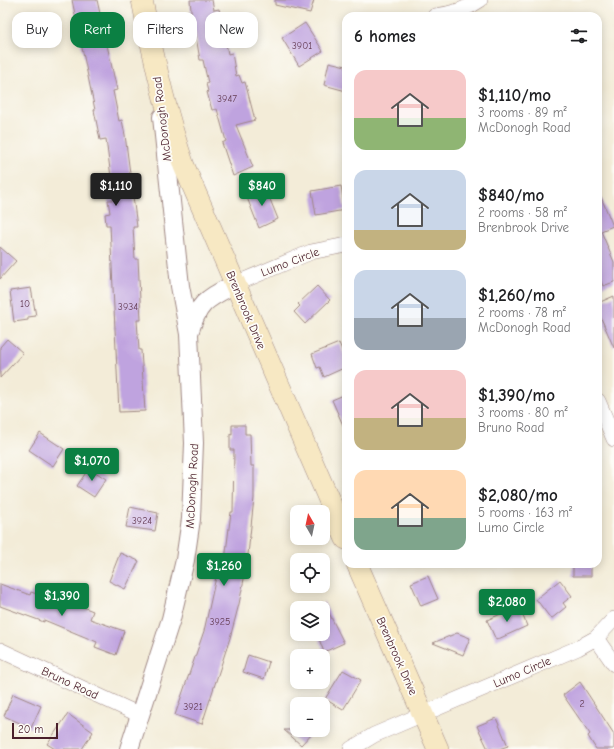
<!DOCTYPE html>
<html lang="en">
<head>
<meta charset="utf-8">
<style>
  :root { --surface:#fff; --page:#f2f2f2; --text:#202124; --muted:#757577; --accent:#0b8043 }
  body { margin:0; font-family:"Comic Neue",sans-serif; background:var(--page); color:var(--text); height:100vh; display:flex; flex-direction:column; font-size:15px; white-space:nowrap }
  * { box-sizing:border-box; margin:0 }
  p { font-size:13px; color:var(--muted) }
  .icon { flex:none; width:22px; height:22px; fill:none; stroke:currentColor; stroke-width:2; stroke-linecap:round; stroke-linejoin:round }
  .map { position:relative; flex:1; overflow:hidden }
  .details { position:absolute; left:342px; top:12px; width:260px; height:556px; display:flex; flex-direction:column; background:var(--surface); border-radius:12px; box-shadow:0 2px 10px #0003 }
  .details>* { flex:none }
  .banner { position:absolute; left:12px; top:12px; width:270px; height:36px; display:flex; gap:8px }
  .needle { width:26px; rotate:351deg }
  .tools { position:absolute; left:290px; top:505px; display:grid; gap:8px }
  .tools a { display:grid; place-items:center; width:40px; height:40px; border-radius:8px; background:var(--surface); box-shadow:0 2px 10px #0003; font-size:20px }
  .scale { position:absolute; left:12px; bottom:10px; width:46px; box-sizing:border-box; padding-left:4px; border:2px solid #4a1f2b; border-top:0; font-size:11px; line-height:14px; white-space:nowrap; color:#4a1f2b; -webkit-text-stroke:3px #fdfcf7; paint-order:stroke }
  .price { position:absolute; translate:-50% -34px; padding:0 9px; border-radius:4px; background:var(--accent); color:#fff; font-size:13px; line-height:26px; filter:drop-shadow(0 1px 2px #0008) }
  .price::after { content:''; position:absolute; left:50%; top:24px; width:12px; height:9px; margin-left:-6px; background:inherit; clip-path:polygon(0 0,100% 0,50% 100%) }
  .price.current { background:#222; color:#fff }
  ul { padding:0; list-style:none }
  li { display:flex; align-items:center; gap:12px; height:100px; padding:0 12px }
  li span { display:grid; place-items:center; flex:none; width:112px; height:80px; border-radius:12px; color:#555 }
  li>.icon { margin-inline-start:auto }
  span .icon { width:48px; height:48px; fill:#fffc; stroke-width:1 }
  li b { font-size:17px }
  h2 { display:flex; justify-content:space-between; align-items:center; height:48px; padding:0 12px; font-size:17px }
  .tag { padding:0 14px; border-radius:12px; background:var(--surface); box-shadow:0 2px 10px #0003; font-size:14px; line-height:36px }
  .tag.current { background:var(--accent); color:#fff }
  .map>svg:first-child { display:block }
  .building { fill:#bfa3df }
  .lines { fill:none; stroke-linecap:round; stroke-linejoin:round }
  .minor-casing { stroke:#9e8682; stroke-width:16 }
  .tertiary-casing { stroke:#9e8682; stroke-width:20 }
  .secondary-casing { stroke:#9e8682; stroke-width:22 }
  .minor { stroke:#fff; stroke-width:15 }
  .tertiary { stroke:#fff; stroke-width:18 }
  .secondary { stroke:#f7e8c3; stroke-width:21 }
  .labels { text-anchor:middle; stroke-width:3.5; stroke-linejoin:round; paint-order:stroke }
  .number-label { font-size:10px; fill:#674058 }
  .street-label { font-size:12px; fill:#4a1f2b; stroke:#fdfcf7 }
</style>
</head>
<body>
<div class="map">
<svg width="614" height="749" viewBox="0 0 614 749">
  <rect width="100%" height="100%" fill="#fdfcf7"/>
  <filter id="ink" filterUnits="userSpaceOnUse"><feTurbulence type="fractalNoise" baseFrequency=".025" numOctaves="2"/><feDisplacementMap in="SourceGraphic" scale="8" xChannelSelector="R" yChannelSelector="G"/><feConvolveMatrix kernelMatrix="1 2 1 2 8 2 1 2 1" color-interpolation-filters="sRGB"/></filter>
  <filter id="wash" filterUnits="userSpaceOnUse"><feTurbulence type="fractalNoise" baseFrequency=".012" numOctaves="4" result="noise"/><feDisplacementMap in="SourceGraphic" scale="16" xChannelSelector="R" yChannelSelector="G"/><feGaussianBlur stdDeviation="0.9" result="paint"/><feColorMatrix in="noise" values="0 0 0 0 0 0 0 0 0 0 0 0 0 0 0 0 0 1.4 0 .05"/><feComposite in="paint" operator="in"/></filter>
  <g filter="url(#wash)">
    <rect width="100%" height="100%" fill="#f3ecd8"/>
    <g id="blocks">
      <path class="building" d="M 72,0 L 97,0 L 117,90 L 113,91 L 119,121 L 122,120 L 125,135 L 137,227 L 133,227 L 135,259 L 138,259 L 141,320 L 137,320 L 139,350 L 141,350 L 145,411 L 119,412 L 110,225 L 106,225 L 105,214 L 110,213 L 108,200 L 114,200 L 106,139 L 100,140 L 94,110 L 95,110 Z
        M 190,0 L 212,0 L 214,10 L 219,9 L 228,54 L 232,53 L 236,76 L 239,75 L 242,83 L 245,82 L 255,120 L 236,125 L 253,167 L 233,176 L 222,143 L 226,141 L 217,109 L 212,110 L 207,92 L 208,91 L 206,84 L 208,83 L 203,60 L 200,60 L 195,31 L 193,31 Z
        M 275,0 L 314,0 L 310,13 L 275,5 Z
        M 305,23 L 323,51 L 299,66 L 282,38 Z
        M 329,62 L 346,66 L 346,91 L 324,85 Z
        M 341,186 L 345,210 L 316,215 L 312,191 Z
        M 265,187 L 278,219 L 259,228 L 246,195 Z
        M 598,190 L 613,226 L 601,231 L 614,262 L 614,282 L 603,286 L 598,274 Z
        M 0,247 L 16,261 L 0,279 Z
        M 317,286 L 330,300 L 305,324 L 294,312 L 300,306 L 298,304 Z
        M 31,288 L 36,316 L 28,317 L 28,320 L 14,322 L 10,291 Z
        M 614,296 L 614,348 L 598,311 L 598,303 Z
        M 7,339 L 23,353 L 0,378 L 0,347 Z
        M 339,343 L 346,359 L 346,367 L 324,377 L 320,367 L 317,368 L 312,354 Z
        M 346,394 L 346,432 L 332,400 Z
        M 232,425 L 245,425 L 245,434 L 250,434 L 251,466 L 254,466 L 254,498 L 247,564 L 239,604 L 230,638 L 202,724 L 175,715 L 204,631 L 220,559 L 225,560 L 231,512 L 233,512 L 234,450 L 230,450 L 230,434 L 232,435 Z
        M 40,433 L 64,449 L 53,466 L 29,450 Z
        M 89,468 L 106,479 L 94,497 L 77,486 Z
        M 130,507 L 158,513 L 155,531 L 126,527 Z
        M 120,553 L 139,561 L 125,589 L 109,581 Z
        M 573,564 L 591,564 L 591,576 L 573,576 Z
        M 428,576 L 438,599 L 421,606 L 411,583 Z
        M 560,580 L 572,596 L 563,603 L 566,607 L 551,619 L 536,599 Z
        M 0,584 L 30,595 L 31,592 L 68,605 L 70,602 L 93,611 L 90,619 L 124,631 L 116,655 L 95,647 L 97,642 L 44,620 L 44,622 L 0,606 Z
        M 323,601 L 344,643 L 324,652 L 317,634 L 323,634 Z
        M 519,606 L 527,626 L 496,640 L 487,620 Z
        M 457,633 L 470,638 L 463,655 L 433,643 Z
        M 248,655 L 269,662 L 264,679 L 243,672 Z
        M 343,670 L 361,680 L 343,710 L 325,699 Z
        M 580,682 L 614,734 L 614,749 L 596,749 L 588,736 L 590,734 L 563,695 Z
        M 13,694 L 41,706 L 31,728 L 4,716 Z
        M 68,714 L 93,732 L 82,749 L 55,749 L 47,744 Z
        M 496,718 L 508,746 L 499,749 L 488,749 L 477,726 Z
        M 284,730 L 315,730 L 301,745 Z"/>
    </g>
  </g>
  <g filter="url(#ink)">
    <use href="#blocks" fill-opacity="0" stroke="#9e8682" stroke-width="1"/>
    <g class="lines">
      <g class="minor-casing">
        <path id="minor" d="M 435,16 C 452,14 466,10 480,0
          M 235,284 L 311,252 L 346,245
          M 598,401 L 614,439
          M 596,638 L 614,664
          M 0,650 L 140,715
          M 351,749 L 374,735 L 578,648 L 596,638 L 614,619"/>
      </g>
      <g class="tertiary-casing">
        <path id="tertiary" d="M 189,333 C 199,301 207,299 235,284
          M 129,749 L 171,619 L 185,560 L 191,519 L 194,443 L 189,334 L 180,286 L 162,117"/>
      </g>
      <g class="secondary-casing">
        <path id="secondary" d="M 142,0 C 153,56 165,111 184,166 L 346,539
          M 357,564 L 438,749"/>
      </g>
      <use href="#minor" class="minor"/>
      <use href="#tertiary" class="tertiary"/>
      <use href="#secondary" class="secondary"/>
    </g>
  </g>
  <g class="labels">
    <g class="number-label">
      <text x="302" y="49">3901</text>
      <text x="227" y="102">3947</text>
      <text x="25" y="307">10</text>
      <text x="128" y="310">3934</text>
      <text x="142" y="524">3924</text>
      <text x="220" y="625">3925</text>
      <text x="582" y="707">2</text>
      <text x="193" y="710">3921</text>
    </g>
    <g class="street-label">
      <text transform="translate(162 119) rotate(-97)" y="4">McDonogh Road</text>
      <text transform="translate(290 262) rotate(-21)" y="4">Lumo Circle</text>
      <text transform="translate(246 310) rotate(67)" y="4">Brenbrook Drive</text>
      <text transform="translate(192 486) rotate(-87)" y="4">McDonogh Road</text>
      <text transform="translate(397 656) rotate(66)" y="4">Brenbrook Drive</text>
      <text transform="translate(522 672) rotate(-23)" y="4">Lumo Circle</text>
      <text transform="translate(70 683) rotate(25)" y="4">Bruno Road</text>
    </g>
  </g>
</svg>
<div class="tools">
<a><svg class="needle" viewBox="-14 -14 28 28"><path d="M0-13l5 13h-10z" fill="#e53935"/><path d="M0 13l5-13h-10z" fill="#757577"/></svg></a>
<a><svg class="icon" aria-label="locate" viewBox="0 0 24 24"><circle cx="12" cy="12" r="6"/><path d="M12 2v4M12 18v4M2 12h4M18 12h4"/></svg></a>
<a><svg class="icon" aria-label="layers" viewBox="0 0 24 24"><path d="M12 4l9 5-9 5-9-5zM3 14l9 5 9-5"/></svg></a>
<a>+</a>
<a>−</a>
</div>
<div class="scale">20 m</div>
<b class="price current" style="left:116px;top:207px">$1,110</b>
<b class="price" style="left:262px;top:207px">$840</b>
<b class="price" style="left:92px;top:482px">$1,070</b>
<b class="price" style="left:224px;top:587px">$1,260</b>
<b class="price" style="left:62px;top:617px">$1,390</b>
<b class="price" style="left:507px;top:623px">$2,080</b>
<div class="banner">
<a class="tag">Buy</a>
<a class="tag current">Rent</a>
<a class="tag">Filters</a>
<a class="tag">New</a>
</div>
<section class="details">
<h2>6 homes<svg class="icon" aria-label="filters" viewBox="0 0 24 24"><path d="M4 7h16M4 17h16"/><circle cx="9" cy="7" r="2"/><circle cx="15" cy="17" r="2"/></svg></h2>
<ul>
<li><span style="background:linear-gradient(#f6c9c9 60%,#8fb573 0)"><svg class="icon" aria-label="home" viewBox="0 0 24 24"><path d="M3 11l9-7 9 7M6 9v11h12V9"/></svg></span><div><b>$1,110/mo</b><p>3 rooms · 89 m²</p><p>McDonogh Road</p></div></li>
<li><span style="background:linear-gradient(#c9d6e8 75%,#c2b280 0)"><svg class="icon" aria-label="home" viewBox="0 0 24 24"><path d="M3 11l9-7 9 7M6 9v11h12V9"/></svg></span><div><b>$840/mo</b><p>2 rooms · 58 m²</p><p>Brenbrook Drive</p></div></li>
<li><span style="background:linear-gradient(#c9d6e8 60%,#9aa5b1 0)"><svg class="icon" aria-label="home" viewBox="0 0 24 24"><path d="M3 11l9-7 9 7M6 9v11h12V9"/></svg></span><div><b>$1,260/mo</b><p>2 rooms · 78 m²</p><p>McDonogh Road</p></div></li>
<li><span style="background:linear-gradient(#f6c9c9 60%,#c2b280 0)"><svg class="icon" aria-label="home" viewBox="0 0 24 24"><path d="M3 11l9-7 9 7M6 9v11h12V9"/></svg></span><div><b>$1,390/mo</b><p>3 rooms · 80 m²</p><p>Bruno Road</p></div></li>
<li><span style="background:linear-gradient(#ffd9b3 60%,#7fa58c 0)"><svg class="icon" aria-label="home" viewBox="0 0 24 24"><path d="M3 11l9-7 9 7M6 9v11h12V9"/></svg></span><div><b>$2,080/mo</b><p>5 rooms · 163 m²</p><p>Lumo Circle</p></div></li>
</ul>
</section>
</div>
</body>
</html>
